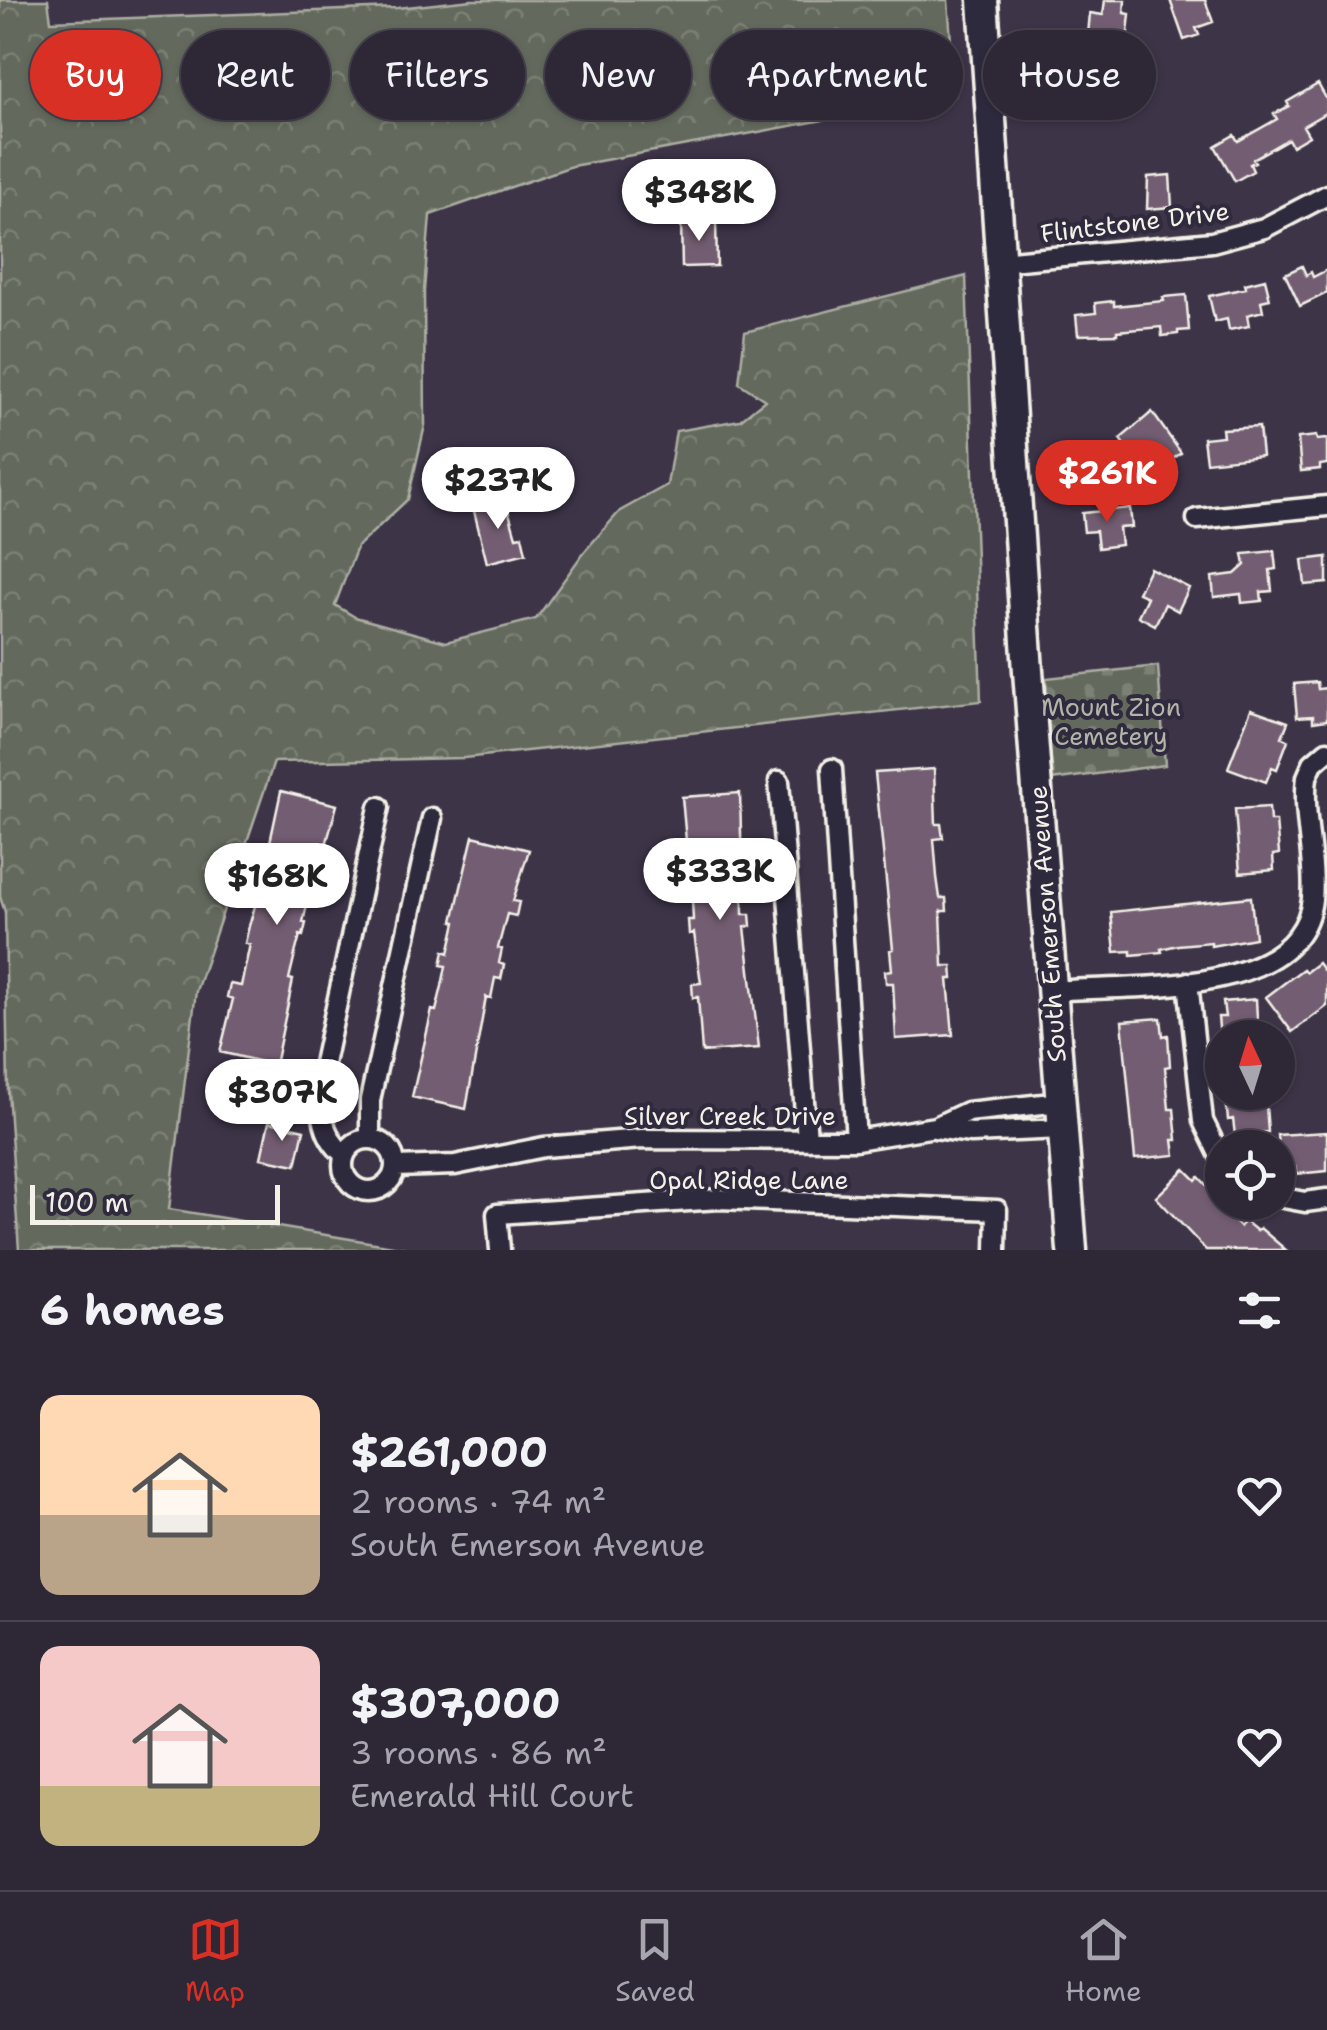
<!DOCTYPE html>
<html lang="en">
<head>
<meta charset="utf-8">
<style>
  :root { --surface:#2e2736; --page:#362f3e; --text:#f1f3f6; --muted:#a7a5ad; --line:#494451; --accent:#d93025 }
  body { margin:0; font-family:"Shantell Sans",sans-serif; background:var(--page); color:var(--text); height:100vh; display:flex; flex-direction:column; font-size:38px; white-space:nowrap }
  * { box-sizing:border-box; margin:0 }
  p { font-size:32px; color:var(--muted) }
  .icon { flex:none; width:55px; height:55px; fill:none; stroke:currentColor; stroke-width:2; stroke-linecap:round; stroke-linejoin:round }
  .map { position:relative; height:1250px; overflow:hidden }
  .drawer { display:flex; flex-direction:column; background:var(--surface); flex:1 }
  .drawer>* { flex:none }
  .hud { position:absolute; left:30px; top:30px; width:1268px; height:90px; display:flex; gap:20px }
  .needle { width:65px; rotate:356deg }
  .tools { position:absolute; left:1205px; top:1020px; display:grid; gap:20px }
  .tools a { display:grid; place-items:center; width:90px; height:90px; border-radius:50%; background:var(--surface); box-shadow:0 2px 8px #0004,0 0 0 2px var(--line); font-size:50px }
  .scale { position:absolute; left:30px; bottom:25px; width:250px; box-sizing:border-box; padding-left:10px; border:5px solid #f4f1e8; border-top:0; font-size:28px; line-height:35px; white-space:nowrap; color:#f4f1e8; -webkit-text-stroke:8px #2f2a3d; paint-order:stroke }
  .price { position:absolute; translate:-50% -85px; padding:0 22px; border-radius:35px; background:#fff; color:#222; font-size:32px; line-height:65px; filter:drop-shadow(0 2px 5px #0008) }
  .price::after { content:''; position:absolute; left:50%; top:60px; width:30px; height:22px; margin-left:-15px; background:inherit; clip-path:polygon(0 0,100% 0,50% 100%) }
  .price.on { background:var(--accent); color:#fff }
  ul { padding:0; list-style:none }
  li { display:flex; align-items:center; gap:30px; height:250px; padding:0 40px }
  li+li { border-top:2px solid var(--line) }
  li span { display:grid; place-items:center; flex:none; width:280px; height:200px; border-radius:20px; color:#555 }
  li>.icon { margin-inline-start:auto }
  span .icon { width:120px; height:120px; fill:#fffc; stroke-width:1 }
  li b { font-size:42px }
  h2 { display:flex; justify-content:space-between; align-items:center; height:120px; padding:0 40px; font-size:42px }
  .chip { padding:0 35px; border-radius:45px; background:var(--surface); box-shadow:0 2px 8px #0004,0 0 0 2px var(--line); font-size:35px; line-height:90px }
  .chip.on { background:var(--accent); color:#fff }
  .menu { display:flex; justify-content:space-around; align-items:center; height:140px; border-top:2px solid var(--line); background:var(--surface); font-size:28px; color:var(--muted) }
  .menu a { display:grid; justify-items:center; gap:5px }
  .menu .on { color:var(--accent) }
  .map>svg:first-child { display:block }
  .forest { fill:url(#forest-crowns); stroke:#acaea2; stroke-width:2.5 }
  .cemetery { fill:url(#cemetery-stones); stroke:#acaea2; stroke-width:2.5 }
  .building { fill:#735d72; stroke:#f4f1e8; stroke-width:2.5 }
  .lines { fill:none; stroke-linecap:round; stroke-linejoin:round }
  .minor-casing { stroke:#f4f1e8; stroke-width:25 }
  .primary-casing { stroke:#f4f1e8; stroke-width:35 }
  .minor { stroke:#2f2a3d; stroke-width:18 }
  .primary { stroke:#2f2a3d; stroke-width:28 }
  .labels { text-anchor:middle; stroke-width:8; stroke-linejoin:round; paint-order:stroke }
  .street-label { font-size:25px; fill:#f4f1e8; stroke:#2f2a3d }
  .park-label { font-size:25px; fill:#b3b4a9; stroke:#2f2a3d }
</style>
</head>
<body>
<div class="map">
<svg width="1327" height="1250" viewBox="0 0 1327 1250">
  <defs>
    <pattern id="forest-crowns" width="20" height="18" patternUnits="userSpaceOnUse" patternTransform="scale(2.5)"><rect width="20" height="18" fill="#646a5d"/><path d="M2 6a3 3 0 1 1 6 0M12 15a3 3 0 1 1 6 0" fill="none" stroke="#7b8074"/></pattern>
    <pattern id="cemetery-stones" width="16" height="16" patternUnits="userSpaceOnUse" patternTransform="scale(2.5)"><rect width="16" height="16" fill="#646a5d"/><path d="M2 7V4a2 2 0 0 1 4 0v3zM10 15v-3a2 2 0 0 1 4 0v3z" fill="#7b8074"/></pattern>
  </defs>
  <rect width="100%" height="100%" fill="#3d3448"/>
  <filter id="ink" filterUnits="userSpaceOnUse"><feTurbulence type="fractalNoise" baseFrequency=".01" numOctaves="2"/><feDisplacementMap in="SourceGraphic" scale="20" xChannelSelector="R" yChannelSelector="G"/><feConvolveMatrix kernelMatrix="1 2 1 2 8 2 1 2 1" color-interpolation-filters="sRGB"/></filter>
  <g filter="url(#ink)">
    <path class="forest" d="M 0,0 L 48,0 L 51,21 L 397,8 L 472,0 L 948,0 L 955,96 L 572,166 L 430,215 L 424,291 L 425,425 L 408,499 L 357,547 L 335,605 L 355,617 L 446,642 L 536,619 L 584,552 L 620,511 L 667,485 L 676,431 L 740,420 L 765,400 L 739,383 L 745,332 L 966,276 L 981,701 L 464,758 L 274,762 L 196,991 L 169,1209 L 417,1250 L 19,1250 L 8,1091 L 5,912 L 0,897 Z"/>
    <path class="cemetery" d="M 1158,666 L 1165,765 L 1051,780 L 1046,678 Z"/>
    <path class="building" d="M 1105,0 L 1125,0 L 1124,13 L 1130,14 L 1127,42 L 1088,35 L 1090,13 L 1103,15 Z
      M 1170,0 L 1205,0 L 1213,22 L 1196,28 L 1199,35 L 1184,40 Z
      M 1318,84 L 1327,100 L 1327,112 L 1303,126 L 1309,136 L 1292,146 L 1288,139 L 1253,159 L 1255,162 L 1250,164 L 1253,171 L 1235,181 L 1215,146 L 1234,135 L 1238,141 L 1277,119 L 1274,114 L 1289,106 L 1287,102 Z
      M 1170,175 L 1172,207 L 1147,209 L 1148,177 Z
      M 716,220 L 717,266 L 682,267 L 681,221 Z
      M 1302,266 L 1306,275 L 1311,272 L 1313,277 L 1327,270 L 1327,293 L 1300,306 L 1285,274 Z
      M 1265,279 L 1270,299 L 1261,301 L 1263,311 L 1247,315 L 1249,326 L 1229,330 L 1227,319 L 1215,322 L 1209,296 L 1246,288 L 1245,284 Z
      M 1186,295 L 1189,330 L 1178,331 L 1178,334 L 1162,336 L 1161,327 L 1117,331 L 1117,334 L 1078,335 L 1076,315 L 1096,313 L 1095,303 L 1114,301 L 1114,306 L 1164,301 L 1163,297 Z
      M 1152,412 L 1181,453 L 1147,478 L 1137,464 L 1124,473 L 1112,456 L 1125,446 L 1120,439 Z
      M 1259,427 L 1262,456 L 1206,462 L 1203,438 L 1223,436 L 1222,429 Z
      M 1316,436 L 1317,440 L 1327,439 L 1327,464 L 1320,465 L 1320,469 L 1301,471 L 1298,438 Z
      M 505,499 L 516,537 L 522,536 L 526,553 L 487,563 L 473,507 Z
      M 1130,508 L 1132,527 L 1119,528 L 1121,545 L 1098,548 L 1096,531 L 1084,532 L 1082,513 Z
      M 1274,551 L 1276,569 L 1270,570 L 1272,591 L 1261,592 L 1262,601 L 1242,603 L 1241,594 L 1214,597 L 1212,577 L 1235,574 L 1245,565 L 1243,554 Z
      M 1327,557 L 1327,583 L 1305,585 L 1302,560 Z
      M 1150,568 L 1189,588 L 1178,611 L 1165,604 L 1155,625 L 1138,616 L 1147,597 L 1138,593 Z
      M 1317,682 L 1318,689 L 1327,688 L 1327,720 L 1313,722 L 1313,716 L 1297,717 L 1294,684 Z
      M 1251,709 L 1288,722 L 1282,737 L 1288,740 L 1277,769 L 1272,767 L 1266,782 L 1228,768 Z
      M 934,769 L 936,824 L 941,824 L 943,838 L 934,839 L 937,877 L 940,898 L 946,898 L 947,911 L 941,911 L 943,966 L 952,966 L 953,979 L 948,979 L 953,1035 L 896,1039 L 893,983 L 886,983 L 885,971 L 892,970 L 890,950 L 893,949 L 875,773 Z
      M 281,791 L 337,805 L 314,889 L 311,888 L 303,922 L 306,923 L 303,936 L 300,935 L 295,954 L 289,979 L 293,980 L 275,1065 L 220,1052 L 233,999 L 227,997 L 230,984 L 241,986 L 250,944 L 245,943 L 249,926 L 269,860 L 260,858 L 263,846 L 269,847 Z
      M 740,793 L 743,914 L 750,914 L 751,926 L 745,927 L 759,1048 L 702,1052 L 698,997 L 693,998 L 692,984 L 701,983 L 694,933 L 689,934 L 688,920 L 693,920 L 692,900 L 694,900 L 692,866 L 683,866 L 682,852 L 687,852 L 682,797 Z
      M 1269,807 L 1270,821 L 1276,821 L 1279,854 L 1273,855 L 1274,870 L 1240,873 L 1235,809 Z
      M 473,836 L 529,850 L 513,901 L 519,902 L 516,916 L 507,914 L 498,948 L 502,949 L 499,963 L 504,965 L 501,979 L 495,978 L 491,998 L 486,997 L 466,1109 L 412,1097 L 432,1010 L 436,1011 L 442,986 L 446,966 L 441,965 L 444,951 L 449,953 L 456,922 L 453,921 Z
      M 1251,897 L 1255,938 L 1211,946 L 1211,942 L 1178,945 L 1161,949 L 1162,952 L 1131,955 L 1131,951 L 1115,952 L 1111,912 Z
      M 1318,963 L 1327,975 L 1327,1006 L 1292,1032 L 1266,997 L 1303,969 L 1306,972 Z
      M 1256,999 L 1258,1038 L 1220,1038 L 1218,1017 L 1225,1017 L 1223,1002 Z
      M 1161,1018 L 1163,1036 L 1168,1035 L 1170,1066 L 1165,1067 L 1169,1109 L 1174,1109 L 1177,1140 L 1173,1140 L 1175,1155 L 1135,1159 L 1122,1021 Z
      M 1225,1092 L 1265,1092 L 1268,1132 L 1235,1135 L 1233,1119 L 1228,1120 Z
      M 269,1122 L 304,1130 L 296,1165 L 261,1158 Z
      M 1327,1132 L 1327,1171 L 1296,1174 L 1295,1167 L 1280,1168 L 1277,1135 Z
      M 1185,1169 L 1196,1180 L 1199,1177 L 1220,1200 L 1217,1203 L 1240,1227 L 1245,1221 L 1257,1231 L 1260,1228 L 1286,1250 L 1206,1250 L 1156,1197 Z"/>
    <g class="lines">
      <g class="minor-casing">
        <path id="minor" d="M 1000,262 L 1212,242 L 1264,228 L 1327,195
          M 1197,519 L 1327,506
          M 832,769 L 856,1140
          M 779,781 L 807,1139
          M 1188,982 L 1203,1121 L 1222,1160
          M 1052,991 C 1126,984 1301,1000 1312,899 C 1316,859 1302,817 1307,777 L 1313,763 L 1327,751
          M 935,1128 L 971,1133 L 1063,1129
          M 370,1139 L 370,1100 L 432,818
          M343 1165a26 26 0 1 1 52 0a26 26 0 1 1-52 0Z
          M 345,1155 C 317,1134 321,1100 323,1068 L 379,807
          M 396,1167 L 455,1165 L 544,1147 L 642,1139 L 856,1140 L 935,1127 L 967,1112 L 1061,1102
          M 1278,1197 L 1305,1202 L 1327,1199
          M 500,1250 L 497,1214 L 719,1199 L 997,1210 L 996,1250"/>
      </g>
      <g class="primary-casing">
        <path id="primary" d="M 983,0 L 1028,671 L 1072,1250"/>
      </g>
      <use href="#minor" class="minor"/>
      <use href="#primary" class="primary"/>
    </g>
  </g>
  <g class="labels">
    <g class="street-label">
      <text transform="translate(1135 222) rotate(-7)" y="9">Flintstone Drive</text>
      <text transform="translate(1047 924) rotate(-94)" y="9">South Emerson Avenue</text>
      <text x="730" y="1125">Silver Creek Drive</text>
      <text x="749" y="1189">Opal Ridge Lane</text>
    </g>
    <g class="park-label">
      <text x="1111" y="716">Mount Zion<tspan x="1111" dy="29">Cemetery</tspan></text>
    </g>
  </g>
</svg>
<div class="tools">
<a><svg class="needle" viewBox="-14 -14 28 28"><path d="M0-13l5 13h-10z" fill="#e53935"/><path d="M0 13l5-13h-10z" fill="#a7a5ad"/></svg></a>
<a><svg class="icon" aria-label="locate" viewBox="0 0 24 24"><circle cx="12" cy="12" r="6"/><path d="M12 2v4M12 18v4M2 12h4M18 12h4"/></svg></a>
</div>
<div class="scale">100 m</div>
<b class="price" style="left:699px;top:244px">$348K</b>
<b class="price on" style="left:1107px;top:525px">$261K</b>
<b class="price" style="left:498px;top:532px">$237K</b>
<b class="price" style="left:720px;top:923px">$333K</b>
<b class="price" style="left:277px;top:928px">$168K</b>
<b class="price" style="left:282px;top:1144px">$307K</b>
<div class="hud">
<a class="chip on">Buy</a>
<a class="chip">Rent</a>
<a class="chip">Filters</a>
<a class="chip">New</a>
<a class="chip">Apartment</a>
<a class="chip">House</a>
</div>
</div>
<section class="drawer">
<h2>6 homes<svg class="icon" aria-label="filters" viewBox="0 0 24 24"><path d="M4 7h16M4 17h16"/><circle cx="9" cy="7" r="2"/><circle cx="15" cy="17" r="2"/></svg></h2>
<ul>
<li><span style="background:linear-gradient(#ffd9b3 60%,#b9a48a 0)"><svg class="icon" aria-label="home" viewBox="0 0 24 24"><path d="M3 11l9-7 9 7M6 9v11h12V9"/></svg></span><div><b>$261,000</b><p>2 rooms · 74 m²</p><p>South Emerson Avenue</p></div><svg class="icon" aria-label="heart" viewBox="0 0 24 24"><path d="M12 20l-8-8c-3-5 5-10 8-4 3-6 11-1 8 4z"/></svg></li>
<li><span style="background:linear-gradient(#f6c9c9 70%,#c2b280 0)"><svg class="icon" aria-label="home" viewBox="0 0 24 24"><path d="M3 11l9-7 9 7M6 9v11h12V9"/></svg></span><div><b>$307,000</b><p>3 rooms · 86 m²</p><p>Emerald Hill Court</p></div><svg class="icon" aria-label="heart" viewBox="0 0 24 24"><path d="M12 20l-8-8c-3-5 5-10 8-4 3-6 11-1 8 4z"/></svg></li>
</ul>
</section>
<nav class="menu">
<a class="on"><svg class="icon" aria-label="map" viewBox="0 0 24 24"><path d="M3 6l6-2 6 2 6-2v14l-6 2-6-2-6 2zM9 4v14M15 6v14"/></svg>Map</a>
<a><svg class="icon" aria-label="saved" viewBox="0 0 24 24"><path d="M7 4h10v16l-5-4-5 4z"/></svg>Saved</a>
<a><svg class="icon" aria-label="home" viewBox="0 0 24 24"><path d="M3 11l9-7 9 7M6 9v11h12V9"/></svg>Home</a>
</nav>
</body>
</html>
